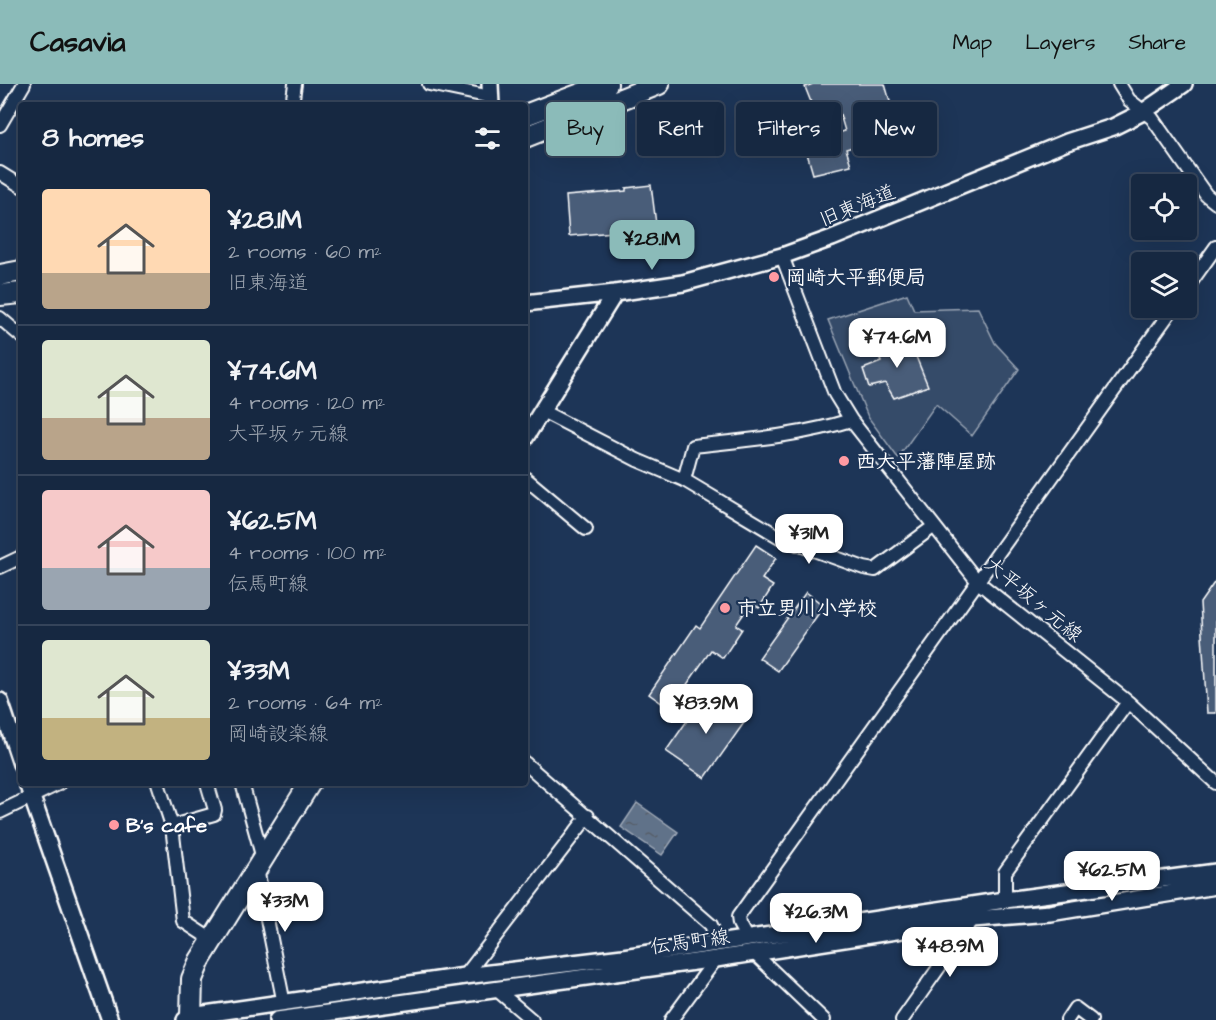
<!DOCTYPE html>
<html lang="en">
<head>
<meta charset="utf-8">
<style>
  :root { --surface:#162841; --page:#23344c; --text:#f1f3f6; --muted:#9ea6b1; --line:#35445a; --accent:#8bbbb9 }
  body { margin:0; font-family:"Architects Daughter","Klee One",sans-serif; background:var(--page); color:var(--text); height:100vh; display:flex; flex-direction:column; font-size:22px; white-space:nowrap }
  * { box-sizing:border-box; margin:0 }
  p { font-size:20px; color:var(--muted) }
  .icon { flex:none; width:33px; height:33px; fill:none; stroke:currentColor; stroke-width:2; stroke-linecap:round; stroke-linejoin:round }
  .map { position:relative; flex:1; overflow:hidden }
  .panel { position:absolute; left:18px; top:18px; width:510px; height:684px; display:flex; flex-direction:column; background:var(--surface); border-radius:6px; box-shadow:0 6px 24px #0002,0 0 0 2px var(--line) }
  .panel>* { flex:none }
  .banner { position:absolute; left:546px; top:18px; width:570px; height:54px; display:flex; gap:12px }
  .fabs { position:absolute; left:1131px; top:90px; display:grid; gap:12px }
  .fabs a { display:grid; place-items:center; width:66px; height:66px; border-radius:6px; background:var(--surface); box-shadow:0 6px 24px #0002,0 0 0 2px var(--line); font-size:30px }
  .price { position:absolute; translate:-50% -51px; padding:0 14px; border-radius:12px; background:#fff; color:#222; font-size:20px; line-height:39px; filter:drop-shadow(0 2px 3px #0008) }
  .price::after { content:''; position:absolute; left:50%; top:36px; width:18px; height:14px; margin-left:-9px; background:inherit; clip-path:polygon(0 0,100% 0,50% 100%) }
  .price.current { background:var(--accent); color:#111 }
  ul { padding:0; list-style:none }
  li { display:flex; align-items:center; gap:18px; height:150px; padding:0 24px }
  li+li { border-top:2px solid var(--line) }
  li span { display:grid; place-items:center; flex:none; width:168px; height:120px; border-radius:6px; color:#555 }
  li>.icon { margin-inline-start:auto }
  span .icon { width:72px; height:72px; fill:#fffc; stroke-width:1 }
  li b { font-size:26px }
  h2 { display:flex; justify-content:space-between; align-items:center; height:72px; padding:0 24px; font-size:26px }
  .chip { padding:0 21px; border-radius:6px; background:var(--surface); box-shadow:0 6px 24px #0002,0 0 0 2px var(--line); font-size:21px; line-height:54px }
  .chip.current { background:var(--accent); color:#111 }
  header { display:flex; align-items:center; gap:36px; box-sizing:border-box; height:84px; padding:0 30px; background:var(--accent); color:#111 }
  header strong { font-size:28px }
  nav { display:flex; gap:33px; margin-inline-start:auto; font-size:21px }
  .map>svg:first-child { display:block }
  .green { fill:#364b69; stroke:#9aa5b4; stroke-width:1.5 }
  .water { fill:url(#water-ripples); stroke:#a0aab8; stroke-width:1.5 }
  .building { fill:#4a5d79; stroke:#fff; stroke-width:1.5 }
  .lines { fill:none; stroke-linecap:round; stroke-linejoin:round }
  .minor-casing { stroke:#fff; stroke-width:16 }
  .tertiary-casing { stroke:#fff; stroke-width:20 }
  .primary-casing { stroke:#fff; stroke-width:24 }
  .trunk-casing { stroke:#fff; stroke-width:24 }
  .minor { stroke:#1d3557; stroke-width:12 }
  .tertiary { stroke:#1d3557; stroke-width:15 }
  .primary { stroke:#1d3557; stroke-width:20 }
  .trunk { stroke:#1d3557; stroke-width:20 }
  .poi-dot { fill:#ff9aa2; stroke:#1d3557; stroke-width:2 }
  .labels { text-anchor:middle; stroke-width:4.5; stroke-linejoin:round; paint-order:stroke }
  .street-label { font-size:20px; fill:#fff; stroke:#1d3557 }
  .poi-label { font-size:20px; font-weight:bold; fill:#fff; stroke:#1d3557; text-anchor:start }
</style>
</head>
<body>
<header>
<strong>Casavia</strong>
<nav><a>Map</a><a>Layers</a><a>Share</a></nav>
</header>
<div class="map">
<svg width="1216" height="936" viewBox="0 0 1216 936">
  <defs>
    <pattern id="water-ripples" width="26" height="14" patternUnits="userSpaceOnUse" patternTransform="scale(1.5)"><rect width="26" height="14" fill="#617289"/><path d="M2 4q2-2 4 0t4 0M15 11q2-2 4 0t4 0" fill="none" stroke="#555d67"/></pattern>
  </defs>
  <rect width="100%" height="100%" fill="#1d3557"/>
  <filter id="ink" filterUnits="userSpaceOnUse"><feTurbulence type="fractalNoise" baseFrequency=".0167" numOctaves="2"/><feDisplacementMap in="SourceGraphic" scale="12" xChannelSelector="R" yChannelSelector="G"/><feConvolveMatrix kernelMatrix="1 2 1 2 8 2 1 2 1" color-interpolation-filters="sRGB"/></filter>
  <g filter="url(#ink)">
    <path class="green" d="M 907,210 L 914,226 L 978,224 L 995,259 L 1019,285 L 972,352 L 936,320 L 898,374 L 868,333 L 828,236 Z"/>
    <path class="water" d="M 637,719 L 678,748 L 662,771 L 621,743 Z"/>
    <path class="building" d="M 813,0 L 885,0 L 899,49 L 846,65 L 851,81 L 813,90 L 804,59 L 845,47 L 837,20 L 815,28 L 805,3 Z
      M 768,26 L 791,28 L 788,66 L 766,65 Z
      M 651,101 L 656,140 L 624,143 L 625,147 L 569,152 L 566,112 L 626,107 L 626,104 Z
      M 908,253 L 928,302 L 894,314 L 885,299 L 869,303 L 863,285 L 881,278 L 877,264 Z
      M 756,461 L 776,474 L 762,495 L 773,502 L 759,524 L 751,519 L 736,541 L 742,545 L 723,574 L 711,566 L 670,625 L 649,610 L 696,541 L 700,544 Z
      M 1216,496 L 1216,629 L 1207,629 L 1200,519 Z
      M 806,508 L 824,522 L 778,587 L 759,574 Z
      M 707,608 L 746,636 L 705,694 L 666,667 Z"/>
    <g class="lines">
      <g class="minor-casing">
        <path id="minor" d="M 429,0 L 491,13
          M 1119,0 L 1129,16 L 1152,34 L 1206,111 L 1216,119
          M 292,21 L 295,0
          M 0,41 L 24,0
          M 0,89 L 21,102
          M 782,172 L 835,310 L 851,336 L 978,498 L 1128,618 L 1216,699
          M 1186,205 L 1216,163
          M 0,234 L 21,252
          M 542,327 L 637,376 L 684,396 L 693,362 C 746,356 800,352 851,336
          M 525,394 L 586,445
          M 684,396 L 783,455 L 864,484 L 875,486 L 933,443
          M 0,483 L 21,473
          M 525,679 L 711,841 L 718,858
          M 158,699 L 172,742 L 183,837 L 212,856
          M 242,699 L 263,775
          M 0,728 L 60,699
          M 172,742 L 214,730 L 215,726 L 207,699
          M 257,785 L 284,920
          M 1005,816 L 1005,788 L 1128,618
          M 746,853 L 739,840 L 738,833 L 1173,224
          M 754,869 L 824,936
          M 465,892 L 588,732
          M 498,907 L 532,936
          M 671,936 L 716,875
          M 902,936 L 973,835
          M 1067,936 L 1075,924 L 1091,936"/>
      </g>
      <g class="tertiary-casing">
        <path id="tertiary" d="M 490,0 L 491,21
          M 525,219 L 615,209 L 683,199 L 782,172 L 832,154 L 1067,58 L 1113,43 L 1143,28 L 1184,0
          M 525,354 L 615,209
          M 0,617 L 21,680
          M 27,699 L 110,936
          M 185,936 L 191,932 L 465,892 L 623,873 L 1005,816 L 1216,788
          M 277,936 L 716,875 L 973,835 L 1050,829 L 1216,802"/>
      </g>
      <g class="primary-casing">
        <path id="primary" d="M 191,932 L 192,895 L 200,876 L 310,699"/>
      </g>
      <g class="trunk-casing">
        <path id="trunk" d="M 525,31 L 607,0
          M 525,53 L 659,0
          M 0,191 L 21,187
          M 0,211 L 21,209"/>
      </g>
      <use href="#minor" class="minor"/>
      <use href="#tertiary" class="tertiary"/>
      <use href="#primary" class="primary"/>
      <use href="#trunk" class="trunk"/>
    </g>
  </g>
  <g class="poi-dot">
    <circle cx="774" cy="193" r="6"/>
    <circle cx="844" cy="377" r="6"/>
    <circle cx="725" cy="524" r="6"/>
    <circle cx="114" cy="741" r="6"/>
  </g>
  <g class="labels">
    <g class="street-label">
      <text transform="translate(857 121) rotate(-22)" y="7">旧東海道</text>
      <text transform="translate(1034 515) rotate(40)" y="7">大平坂ヶ元線</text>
      <text transform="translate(690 857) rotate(-8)" y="7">伝馬町線</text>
    </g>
    <g class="poi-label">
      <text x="786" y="200">岡崎大平郵便局</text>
      <text x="856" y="384">西大平藩陣屋跡</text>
      <text x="737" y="531">市立男川小学校</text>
      <text x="126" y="748">B's cafe</text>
    </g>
  </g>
</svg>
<div class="fabs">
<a><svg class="icon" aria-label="locate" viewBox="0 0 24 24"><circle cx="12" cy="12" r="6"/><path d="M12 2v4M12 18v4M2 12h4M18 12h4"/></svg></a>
<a><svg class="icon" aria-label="layers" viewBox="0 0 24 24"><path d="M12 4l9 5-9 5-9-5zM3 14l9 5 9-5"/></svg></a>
</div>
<b class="price current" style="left:652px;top:187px">¥28.1M</b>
<b class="price" style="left:897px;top:285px">¥74.6M</b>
<b class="price" style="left:809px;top:481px">¥31M</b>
<b class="price" style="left:706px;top:651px">¥83.9M</b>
<b class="price" style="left:1112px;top:818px">¥62.5M</b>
<b class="price" style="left:285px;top:849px">¥33M</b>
<b class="price" style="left:816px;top:860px">¥26.3M</b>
<b class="price" style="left:950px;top:894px">¥48.9M</b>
<div class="banner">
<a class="chip current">Buy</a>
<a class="chip">Rent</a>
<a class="chip">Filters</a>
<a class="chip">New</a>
</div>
<section class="panel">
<h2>8 homes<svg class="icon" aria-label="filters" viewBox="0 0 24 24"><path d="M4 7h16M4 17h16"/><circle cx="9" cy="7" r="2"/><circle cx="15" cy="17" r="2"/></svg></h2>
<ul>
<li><span style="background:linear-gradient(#ffd9b3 70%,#b9a48a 0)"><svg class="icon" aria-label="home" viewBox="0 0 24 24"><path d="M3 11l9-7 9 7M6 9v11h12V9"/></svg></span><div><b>¥28.1M</b><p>2 rooms · 60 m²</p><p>旧東海道</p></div></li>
<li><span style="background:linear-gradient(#dfe7d0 65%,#b9a48a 0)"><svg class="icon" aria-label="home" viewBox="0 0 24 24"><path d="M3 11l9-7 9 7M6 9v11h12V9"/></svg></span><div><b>¥74.6M</b><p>4 rooms · 120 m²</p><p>大平坂ヶ元線</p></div></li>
<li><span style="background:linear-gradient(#f6c9c9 65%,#9aa5b1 0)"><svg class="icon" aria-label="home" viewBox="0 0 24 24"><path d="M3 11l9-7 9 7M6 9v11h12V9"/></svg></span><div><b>¥62.5M</b><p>4 rooms · 100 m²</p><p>伝馬町線</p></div></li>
<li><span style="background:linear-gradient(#dfe7d0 65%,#c2b280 0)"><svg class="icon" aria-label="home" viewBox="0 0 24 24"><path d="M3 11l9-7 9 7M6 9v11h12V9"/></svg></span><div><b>¥33M</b><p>2 rooms · 64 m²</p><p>岡崎設楽線</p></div></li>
</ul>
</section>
</div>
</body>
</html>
